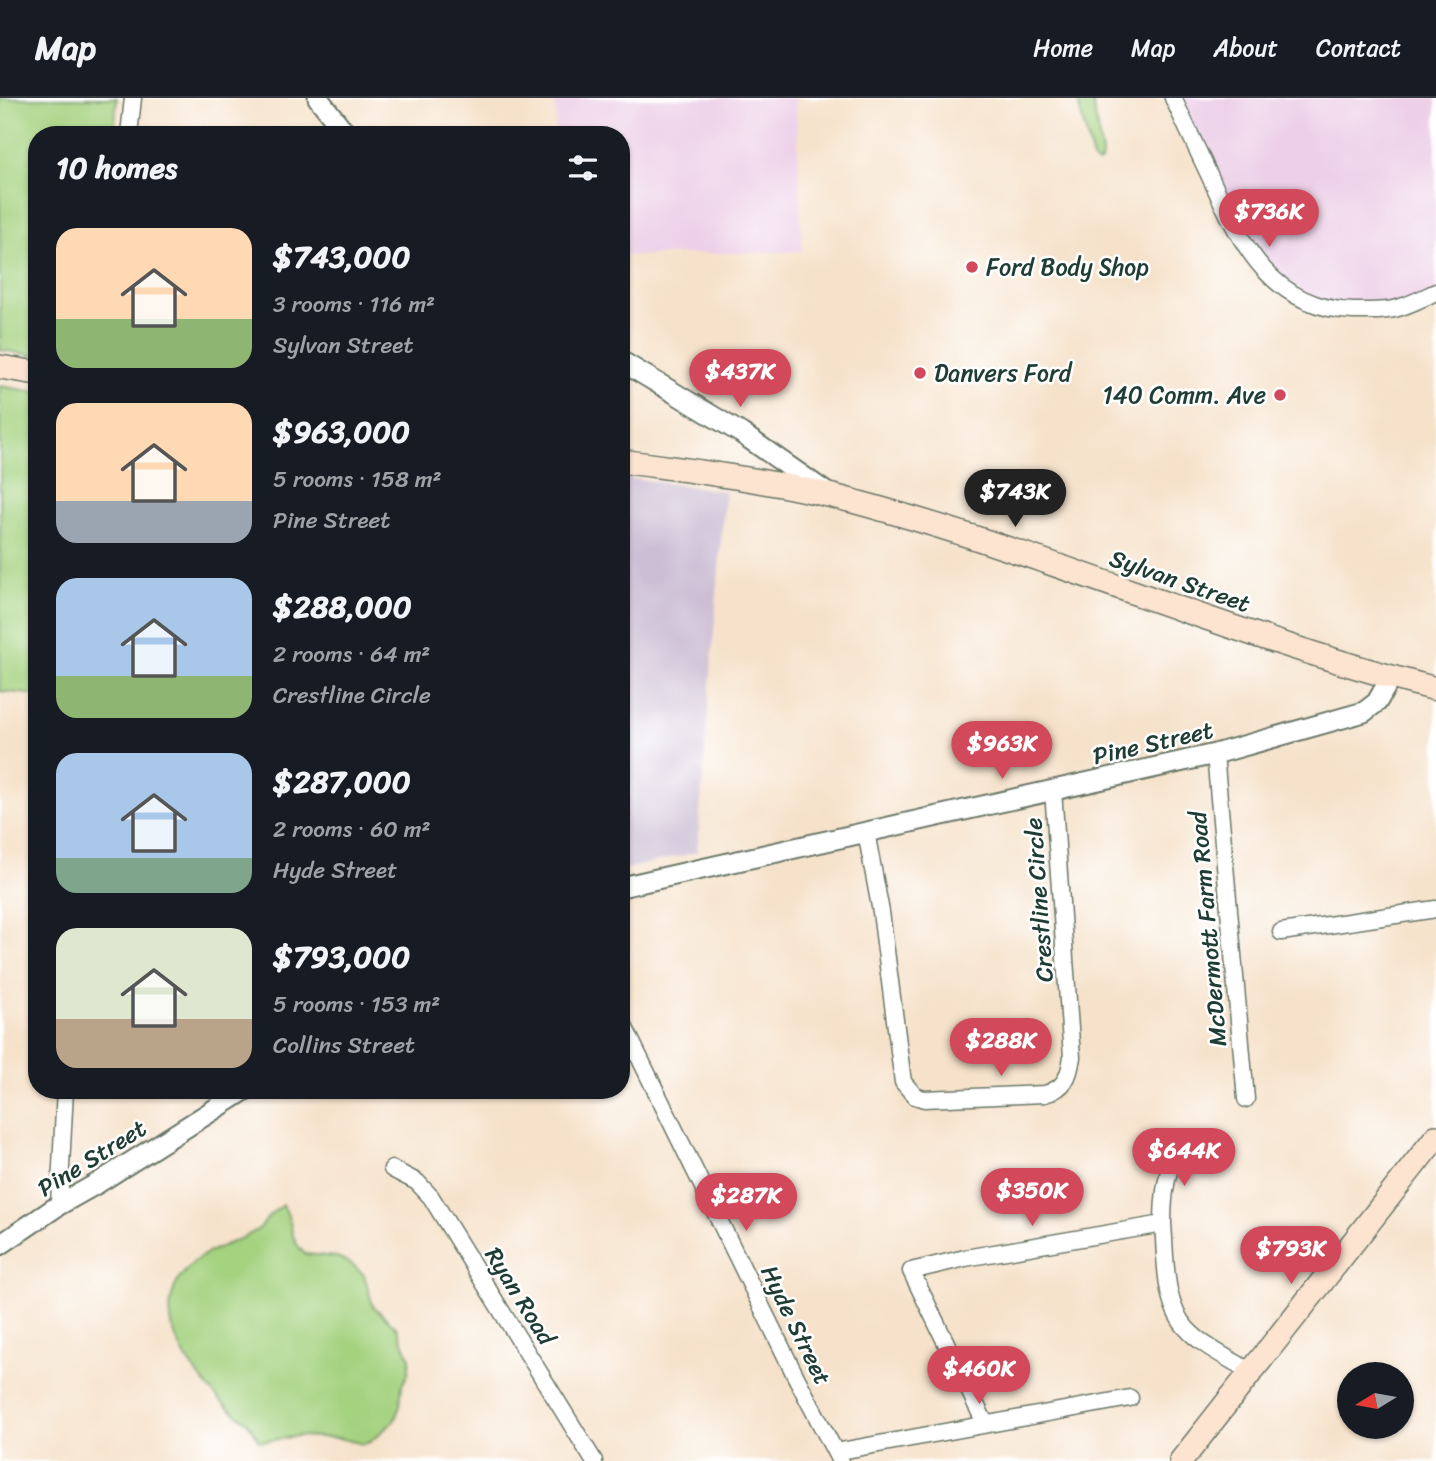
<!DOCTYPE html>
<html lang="en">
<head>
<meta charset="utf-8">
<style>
  :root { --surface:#171b24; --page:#242831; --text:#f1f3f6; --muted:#9ea1a6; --line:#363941; --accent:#d1495b }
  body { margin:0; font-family:Sriracha,sans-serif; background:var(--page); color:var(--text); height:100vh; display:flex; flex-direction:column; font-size:26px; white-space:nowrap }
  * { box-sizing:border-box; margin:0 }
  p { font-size:23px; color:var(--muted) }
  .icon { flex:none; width:38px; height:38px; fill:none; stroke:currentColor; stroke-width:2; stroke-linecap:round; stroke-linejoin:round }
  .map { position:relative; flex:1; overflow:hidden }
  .sheet { position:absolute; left:28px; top:28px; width:602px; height:973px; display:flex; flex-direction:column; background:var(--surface); border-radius:28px; box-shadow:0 2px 5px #0004 }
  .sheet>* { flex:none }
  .needle { width:46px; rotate:259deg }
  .controls { position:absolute; left:1337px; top:1264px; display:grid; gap:14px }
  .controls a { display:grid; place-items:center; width:77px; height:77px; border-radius:50%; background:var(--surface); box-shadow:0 2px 5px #0004; font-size:35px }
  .price { position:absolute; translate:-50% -60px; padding:0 16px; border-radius:24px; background:var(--accent); color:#fff; font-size:23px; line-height:46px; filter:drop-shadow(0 2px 4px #0008) }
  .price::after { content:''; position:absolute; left:50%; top:42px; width:21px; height:16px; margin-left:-10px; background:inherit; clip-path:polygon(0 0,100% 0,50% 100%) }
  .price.on { background:#222; color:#fff }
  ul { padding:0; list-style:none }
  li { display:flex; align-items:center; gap:21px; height:175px; padding:0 28px }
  li span { display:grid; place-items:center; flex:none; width:196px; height:140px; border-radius:21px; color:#555 }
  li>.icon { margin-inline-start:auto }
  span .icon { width:84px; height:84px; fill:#fffc; stroke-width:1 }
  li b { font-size:30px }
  h2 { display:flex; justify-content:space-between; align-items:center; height:84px; padding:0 28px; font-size:30px }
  header { display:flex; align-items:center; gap:42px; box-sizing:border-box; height:98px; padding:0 35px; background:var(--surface); border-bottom:2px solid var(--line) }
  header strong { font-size:33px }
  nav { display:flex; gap:38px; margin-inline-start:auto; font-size:24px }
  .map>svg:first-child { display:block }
  .built { fill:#edd0e8 }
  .industrial { fill:#ccbed4 }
  .green { fill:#a4d27f; stroke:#62885a; stroke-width:2 }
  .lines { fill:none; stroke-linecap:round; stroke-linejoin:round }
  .minor-casing { stroke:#6a7768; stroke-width:19 }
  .tertiary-casing { stroke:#6a7768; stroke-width:23 }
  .secondary-casing { stroke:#6a7768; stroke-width:26 }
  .minor { stroke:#fff; stroke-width:16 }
  .tertiary { stroke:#fff; stroke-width:19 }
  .secondary { stroke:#fde4d0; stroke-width:23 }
  .poi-dot { fill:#d1495b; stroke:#fff; stroke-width:2.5 }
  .labels { text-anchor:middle; stroke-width:5; stroke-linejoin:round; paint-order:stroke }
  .poi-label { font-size:24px; fill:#1f3d34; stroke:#fff; text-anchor:start }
  .street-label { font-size:24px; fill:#1f3d34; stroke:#fff }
</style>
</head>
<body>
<header>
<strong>Map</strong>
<nav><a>Home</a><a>Map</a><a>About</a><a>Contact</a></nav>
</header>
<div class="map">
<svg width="1436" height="1363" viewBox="0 0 1436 1363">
  <rect width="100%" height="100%" fill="#fff"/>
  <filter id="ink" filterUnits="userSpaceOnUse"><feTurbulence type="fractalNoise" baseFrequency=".0143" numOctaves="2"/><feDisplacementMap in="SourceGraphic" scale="14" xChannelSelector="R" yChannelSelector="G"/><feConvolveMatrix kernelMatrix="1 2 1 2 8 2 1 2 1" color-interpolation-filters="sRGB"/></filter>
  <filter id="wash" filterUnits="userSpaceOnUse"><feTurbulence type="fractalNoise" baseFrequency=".00686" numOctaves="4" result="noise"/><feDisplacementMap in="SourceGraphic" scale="28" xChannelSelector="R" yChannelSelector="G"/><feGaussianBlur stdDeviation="1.57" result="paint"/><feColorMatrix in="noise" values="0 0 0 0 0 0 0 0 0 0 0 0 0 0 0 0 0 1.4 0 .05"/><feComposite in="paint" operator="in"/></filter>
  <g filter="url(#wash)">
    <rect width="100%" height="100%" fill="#f6e2ca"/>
    <path class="built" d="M 555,0 L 796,0 L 802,153 L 628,158 L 621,153 L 621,37 L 556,37 Z
      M 1173,0 L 1436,0 L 1436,194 L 1399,210 L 1333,212 L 1254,163 Z"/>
    <path class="industrial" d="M 621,379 L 725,393 L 697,754 L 621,772 Z"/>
    <path class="green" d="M 0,0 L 117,0 L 114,37 L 37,37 L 37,258 L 0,252 Z
      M 1080,0 L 1092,0 L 1102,56 L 1101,64 L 1096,65 L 1093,61 L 1079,9 Z
      M 0,288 L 37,294 L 37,597 L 0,593 Z
      M 283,1107 C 296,1129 286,1137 305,1156 L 337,1159 L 352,1166 L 364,1177 L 373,1208 L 397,1230 L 410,1260 L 408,1276 L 402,1287 L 400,1307 L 395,1322 L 370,1344 L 363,1346 L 339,1340 L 298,1338 L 266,1343 L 258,1342 C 248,1317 236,1319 219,1301 C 185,1265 145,1211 191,1167 C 210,1148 243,1144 261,1129 C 265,1125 267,1119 271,1116 C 275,1112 279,1111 283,1107 Z"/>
  </g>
  <g filter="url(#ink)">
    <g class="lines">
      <g class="minor-casing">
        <path id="minor" d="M 1173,0 C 1186,28 1199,55 1212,83 C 1242,148 1273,210 1353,213 C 1368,213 1387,214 1401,209 C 1413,205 1425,199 1436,194
          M 129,37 L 133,0
          M 1215,656 L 1246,1001
          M 866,734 L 881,814 L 903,984 L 915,998 L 924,1001 L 1045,996 C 1065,990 1069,979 1072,959 L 1053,692
          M 1281,834 L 1436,811
          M 621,922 L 796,1279 L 840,1363
          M 392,1071 L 417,1084 L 431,1099 L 594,1363
          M 59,1107 L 65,992
          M 1163,1126 C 1163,1098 1166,1073 1179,1048
          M 985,1325 L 911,1173 L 965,1160 L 1163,1126 C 1166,1159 1163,1206 1187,1231 C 1202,1248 1232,1262 1251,1274
          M 835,1354 L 1130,1300"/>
      </g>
      <g class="tertiary-casing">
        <path id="tertiary" d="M 318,0 L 347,37
          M 621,263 L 741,335 L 827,395
          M 621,789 L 1215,656 L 1364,614 L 1377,604 L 1390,581
          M 0,1147 L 59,1107 L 98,1085 L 245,992"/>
      </g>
      <g class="secondary-casing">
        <path id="secondary" d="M 0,269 L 37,275
          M 621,363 C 699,374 780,383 856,404 C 1052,457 1239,541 1436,591
          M 1181,1363 L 1436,1039"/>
      </g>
      <use href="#minor" class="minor"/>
      <use href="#tertiary" class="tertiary"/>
      <use href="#secondary" class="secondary"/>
    </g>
  </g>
  <g class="poi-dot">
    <circle cx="972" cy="169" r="7"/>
    <circle cx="920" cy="275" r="7"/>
    <circle cx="1280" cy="297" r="7"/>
  </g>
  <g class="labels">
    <g class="poi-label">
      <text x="986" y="177">Ford Body Shop</text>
      <text x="934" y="283">Danvers Ford</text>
      <text x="1266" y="305" text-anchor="end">140 Comm. Ave</text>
    </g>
    <g class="street-label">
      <text transform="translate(1180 483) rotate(19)" y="8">Sylvan Street</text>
      <text transform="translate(1153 645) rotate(-13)" y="8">Pine Street</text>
      <text transform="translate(1039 802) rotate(-94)" y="8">Crestline Circle</text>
      <text transform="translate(1208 831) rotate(-95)" y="8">McDermott Farm Road</text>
      <text transform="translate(92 1060) rotate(-32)" y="8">Pine Street</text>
      <text transform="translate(520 1198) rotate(58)" y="8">Ryan Road</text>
      <text transform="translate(796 1227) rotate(64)" y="8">Hyde Street</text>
    </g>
  </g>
</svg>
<div class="controls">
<a><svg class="needle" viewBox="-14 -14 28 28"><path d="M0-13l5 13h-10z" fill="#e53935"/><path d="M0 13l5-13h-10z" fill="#9ea1a6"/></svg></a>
</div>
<b class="price" style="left:1269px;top:151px">$736K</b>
<b class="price" style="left:740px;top:311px">$437K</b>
<b class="price on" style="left:1015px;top:431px">$743K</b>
<b class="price" style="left:1002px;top:683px">$963K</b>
<b class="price" style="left:1001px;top:980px">$288K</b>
<b class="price" style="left:1184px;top:1090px">$644K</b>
<b class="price" style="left:1032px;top:1130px">$350K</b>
<b class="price" style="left:746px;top:1135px">$287K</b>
<b class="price" style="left:1291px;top:1188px">$793K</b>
<b class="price" style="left:979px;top:1308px">$460K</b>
<section class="sheet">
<h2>10 homes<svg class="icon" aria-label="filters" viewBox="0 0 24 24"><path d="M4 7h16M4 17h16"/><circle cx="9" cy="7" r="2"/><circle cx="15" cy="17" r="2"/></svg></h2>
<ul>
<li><span style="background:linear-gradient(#ffd9b3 65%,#8fb573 0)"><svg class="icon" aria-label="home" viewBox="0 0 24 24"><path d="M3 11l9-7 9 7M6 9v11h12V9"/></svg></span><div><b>$743,000</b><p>3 rooms · 116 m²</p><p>Sylvan Street</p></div></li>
<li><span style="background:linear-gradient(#ffd9b3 70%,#9aa5b1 0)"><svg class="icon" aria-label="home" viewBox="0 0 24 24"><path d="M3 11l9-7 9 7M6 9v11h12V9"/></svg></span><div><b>$963,000</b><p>5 rooms · 158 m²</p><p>Pine Street</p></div></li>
<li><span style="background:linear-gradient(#a9c7e8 70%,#8fb573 0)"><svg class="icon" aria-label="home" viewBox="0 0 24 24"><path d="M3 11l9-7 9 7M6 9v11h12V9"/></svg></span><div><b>$288,000</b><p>2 rooms · 64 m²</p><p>Crestline Circle</p></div></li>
<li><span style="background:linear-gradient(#a9c7e8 75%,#7fa58c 0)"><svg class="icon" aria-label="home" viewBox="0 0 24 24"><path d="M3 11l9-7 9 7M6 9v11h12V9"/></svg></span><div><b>$287,000</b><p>2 rooms · 60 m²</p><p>Hyde Street</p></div></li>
<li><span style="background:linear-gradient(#dfe7d0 65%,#b9a48a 0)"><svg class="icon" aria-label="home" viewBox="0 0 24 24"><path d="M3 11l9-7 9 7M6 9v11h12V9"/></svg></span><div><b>$793,000</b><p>5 rooms · 153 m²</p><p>Collins Street</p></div></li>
</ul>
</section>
</div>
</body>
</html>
